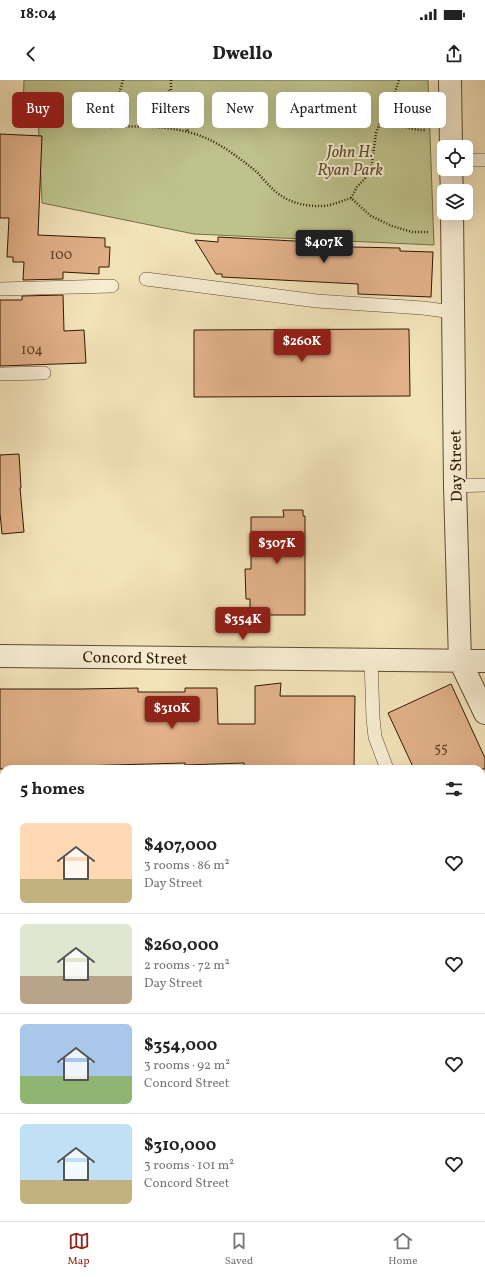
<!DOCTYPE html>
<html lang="en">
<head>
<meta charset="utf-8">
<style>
  :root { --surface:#fff; --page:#f2f2f2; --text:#222; --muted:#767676; --line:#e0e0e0; --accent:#8f2418 }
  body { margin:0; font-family:Vollkorn,serif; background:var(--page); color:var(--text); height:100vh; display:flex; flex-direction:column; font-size:15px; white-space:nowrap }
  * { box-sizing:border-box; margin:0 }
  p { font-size:13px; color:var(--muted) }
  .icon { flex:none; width:22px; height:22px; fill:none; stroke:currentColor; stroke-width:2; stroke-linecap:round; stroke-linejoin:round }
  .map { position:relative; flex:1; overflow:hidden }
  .side { position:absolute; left:0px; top:685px; width:485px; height:456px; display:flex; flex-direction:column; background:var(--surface); border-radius:12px 12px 0 0; box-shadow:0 4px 16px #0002 }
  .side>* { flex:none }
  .hud { position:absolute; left:12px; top:12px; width:461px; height:36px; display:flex; gap:8px }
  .tools { position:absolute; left:437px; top:60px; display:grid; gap:8px }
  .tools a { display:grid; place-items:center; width:36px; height:36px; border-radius:6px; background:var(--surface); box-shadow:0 4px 16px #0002; font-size:20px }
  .price { position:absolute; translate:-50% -34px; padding:0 9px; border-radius:4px; background:var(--accent); color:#fff; font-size:13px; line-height:26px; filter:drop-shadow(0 1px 2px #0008) }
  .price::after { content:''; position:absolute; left:50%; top:24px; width:12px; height:9px; margin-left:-6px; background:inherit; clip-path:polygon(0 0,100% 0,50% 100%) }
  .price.current { background:#222; color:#fff }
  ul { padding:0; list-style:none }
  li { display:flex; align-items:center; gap:12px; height:100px; padding:0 20px }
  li+li { border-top:1px solid var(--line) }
  li span { display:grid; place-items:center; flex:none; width:112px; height:80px; border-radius:6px; color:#555 }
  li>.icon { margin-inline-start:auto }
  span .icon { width:48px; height:48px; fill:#fffc; stroke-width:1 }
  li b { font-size:17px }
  h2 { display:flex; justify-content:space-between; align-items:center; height:48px; padding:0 20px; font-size:17px }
  .pill { padding:0 14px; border-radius:6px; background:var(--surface); box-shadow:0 4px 16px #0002; font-size:14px; line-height:36px }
  .pill.current { background:var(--accent); color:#fff }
  .status { display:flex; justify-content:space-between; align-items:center; height:28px; padding:0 20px; background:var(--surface); direction:ltr }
  .status svg { height:11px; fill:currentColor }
  header { display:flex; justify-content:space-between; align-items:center; height:52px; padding:0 20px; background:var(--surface); font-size:18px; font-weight:800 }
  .tab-bar { display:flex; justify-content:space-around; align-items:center; height:56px; border-top:1px solid var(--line); background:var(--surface); font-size:11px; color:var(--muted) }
  .tab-bar a { display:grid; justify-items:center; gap:2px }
  .tab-bar .current { color:var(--accent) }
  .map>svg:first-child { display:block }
  .green { fill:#bec38d; stroke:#766e48 }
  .building { fill:#e2b18a; stroke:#2f1803 }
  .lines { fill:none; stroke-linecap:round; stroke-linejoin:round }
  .lane-casing { stroke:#604b30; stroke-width:14 }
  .street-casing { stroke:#604b30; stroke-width:24 }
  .secondary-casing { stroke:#2f1803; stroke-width:24 }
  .path { stroke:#2f1803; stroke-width:2.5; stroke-dasharray:1 2; stroke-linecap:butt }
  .lane { stroke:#f7edd2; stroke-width:13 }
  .street { stroke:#f7edd2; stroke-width:22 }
  .secondary { stroke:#f7edd2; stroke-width:22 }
  .labels { text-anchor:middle; stroke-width:4; stroke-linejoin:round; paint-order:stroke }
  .number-label { font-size:14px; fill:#5c3e25 }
  .park-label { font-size:16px; font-style:italic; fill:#5a4b2c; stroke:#f7edd2 }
  .street-label { font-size:16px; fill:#2f1803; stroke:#f7edd2 }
</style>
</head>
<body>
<div class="status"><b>18:04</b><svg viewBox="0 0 49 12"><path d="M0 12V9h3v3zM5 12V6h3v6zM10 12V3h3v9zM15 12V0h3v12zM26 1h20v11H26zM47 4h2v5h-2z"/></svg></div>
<header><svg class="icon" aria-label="back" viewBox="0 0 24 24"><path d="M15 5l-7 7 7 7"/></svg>Dwello<svg class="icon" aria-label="share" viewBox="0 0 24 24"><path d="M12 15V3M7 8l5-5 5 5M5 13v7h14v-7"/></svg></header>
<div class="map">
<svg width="485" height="1141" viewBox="0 0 485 1141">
  <rect width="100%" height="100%" fill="#f3e3b9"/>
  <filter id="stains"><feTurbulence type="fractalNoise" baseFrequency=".005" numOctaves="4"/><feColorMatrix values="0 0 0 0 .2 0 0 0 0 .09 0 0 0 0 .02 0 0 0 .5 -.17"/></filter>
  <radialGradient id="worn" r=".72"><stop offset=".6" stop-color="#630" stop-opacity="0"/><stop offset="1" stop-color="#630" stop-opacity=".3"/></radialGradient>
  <path class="green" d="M 24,0 L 428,0 L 434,165 L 194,154 L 42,123 L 38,35 L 23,30 Z"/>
  <path class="building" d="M 0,54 L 42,56 L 38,155 L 105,158 L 105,167 L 110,167 L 109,187 L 99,187 L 99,194 L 63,192 L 63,199 L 23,200 L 24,182 L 13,182 L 13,177 L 7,177 L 9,138 L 0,138 Z
    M 218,157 L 352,164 L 352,167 L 400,168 L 400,171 L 433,172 L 431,217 L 358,214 L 358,204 L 222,197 L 222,194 L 216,194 L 195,160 L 218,162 Z
    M 63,215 L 64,251 L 84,250 L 86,283 L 0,286 L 0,220 L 22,220 L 22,216 Z
    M 409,249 L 410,316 L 194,317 L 194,250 Z
    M 19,374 L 21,408 L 20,408 L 24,452 L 2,454 L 0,433 L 0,375 Z
    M 283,430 L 303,430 L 303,436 L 305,436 L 305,535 L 250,535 L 250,519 L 246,519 L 245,489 L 251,489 L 251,437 L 284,437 Z
    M 281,603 L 280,616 L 355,616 L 354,689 L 244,689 L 244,683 L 185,685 L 185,683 L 76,686 L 76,689 L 0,689 L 0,609 L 81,609 L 138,608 L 138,612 L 185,612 L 185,608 L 217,608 L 218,644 L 255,644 L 255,606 Z
    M 451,604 L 485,678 L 485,689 L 414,689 L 388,633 Z"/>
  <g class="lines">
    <g class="lane-casing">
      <path id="lane" d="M 466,80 L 485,80
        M 146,199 L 317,221 L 423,228 L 453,232
        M 0,209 L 112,206
        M 0,294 L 44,293
        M 455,406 L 485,405
        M 371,580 L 373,638 L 375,657 L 387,689"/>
    </g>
    <g class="street-casing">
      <path id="street" d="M 450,0 L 451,67
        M 451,89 L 452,111
        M 452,133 L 455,406 L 460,581 L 485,633
        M 0,576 L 485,581
        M 0,1132 L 4,1130"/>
    </g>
    <g class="secondary-casing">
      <path id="secondary" d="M 0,787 L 4,791
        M 345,1137 L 349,1141"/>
    </g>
    <path class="path" d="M 123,0 L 114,31 L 108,45 L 110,47 C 144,46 181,45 212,61 C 228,69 243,81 257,92 C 263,99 269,106 276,112 C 288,122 303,126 319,126 C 329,127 341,121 351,118 L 371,136 L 392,146 L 412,152 L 428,152
      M 171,0 L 171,21 L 188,51
      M 381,37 C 397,45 409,50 426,50
      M 138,46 C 155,37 161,28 169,10
      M 351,118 L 357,107 L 370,93 L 372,82 L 376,53 L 386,28 L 393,18 L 399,0"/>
    <use href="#lane" class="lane"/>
    <use href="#street" class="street"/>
    <use href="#secondary" class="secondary"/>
  </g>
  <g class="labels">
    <g class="number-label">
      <text x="61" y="179">100</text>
      <text x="32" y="274">104</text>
      <text x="441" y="672">55</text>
    </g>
    <g class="park-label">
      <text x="350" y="77">John H.<tspan x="350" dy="18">Ryan Park</tspan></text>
    </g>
    <g class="street-label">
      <text transform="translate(455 386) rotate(-91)" y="6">Day Street</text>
      <text transform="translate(135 577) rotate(1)" y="6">Concord Street</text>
    </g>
  </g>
  <rect width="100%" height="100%" filter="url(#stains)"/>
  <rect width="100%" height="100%" fill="url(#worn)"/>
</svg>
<div class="tools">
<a><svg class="icon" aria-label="locate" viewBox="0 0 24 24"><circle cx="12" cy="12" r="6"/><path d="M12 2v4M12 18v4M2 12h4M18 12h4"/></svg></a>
<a><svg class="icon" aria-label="layers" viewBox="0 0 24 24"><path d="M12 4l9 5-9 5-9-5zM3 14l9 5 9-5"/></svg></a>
</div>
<b class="price current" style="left:324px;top:184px">$407K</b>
<b class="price" style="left:302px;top:283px">$260K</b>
<b class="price" style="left:277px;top:485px">$307K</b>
<b class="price" style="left:243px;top:561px">$354K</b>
<b class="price" style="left:172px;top:650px">$310K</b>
<div class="hud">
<a class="pill current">Buy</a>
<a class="pill">Rent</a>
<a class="pill">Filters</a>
<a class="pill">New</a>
<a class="pill">Apartment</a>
<a class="pill">House</a>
</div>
<section class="side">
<h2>5 homes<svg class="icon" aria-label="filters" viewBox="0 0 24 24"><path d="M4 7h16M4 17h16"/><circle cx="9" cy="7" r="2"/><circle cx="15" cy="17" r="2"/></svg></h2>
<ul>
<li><span style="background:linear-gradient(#ffd9b3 70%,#c2b280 0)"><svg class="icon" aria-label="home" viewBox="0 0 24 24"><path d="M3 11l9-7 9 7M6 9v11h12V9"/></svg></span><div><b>$407,000</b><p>3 rooms · 86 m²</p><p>Day Street</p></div><svg class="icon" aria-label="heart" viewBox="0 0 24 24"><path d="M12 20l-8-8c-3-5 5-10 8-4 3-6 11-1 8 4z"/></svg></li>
<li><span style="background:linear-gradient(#dfe7d0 65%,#b9a48a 0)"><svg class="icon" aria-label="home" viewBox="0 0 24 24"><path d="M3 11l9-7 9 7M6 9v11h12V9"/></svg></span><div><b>$260,000</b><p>2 rooms · 72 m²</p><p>Day Street</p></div><svg class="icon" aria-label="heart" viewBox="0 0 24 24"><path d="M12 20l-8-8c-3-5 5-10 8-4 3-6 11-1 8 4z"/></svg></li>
<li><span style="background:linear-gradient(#a9c7e8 65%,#8fb573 0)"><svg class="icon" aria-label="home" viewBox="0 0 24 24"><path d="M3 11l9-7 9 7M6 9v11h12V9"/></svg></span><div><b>$354,000</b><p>3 rooms · 92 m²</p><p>Concord Street</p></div><svg class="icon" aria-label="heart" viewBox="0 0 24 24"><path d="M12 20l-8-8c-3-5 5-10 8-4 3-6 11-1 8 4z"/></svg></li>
<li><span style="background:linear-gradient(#bfe0f5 70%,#c2b280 0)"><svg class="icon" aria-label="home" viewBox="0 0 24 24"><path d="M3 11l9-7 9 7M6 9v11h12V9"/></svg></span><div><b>$310,000</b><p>3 rooms · 101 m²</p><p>Concord Street</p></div><svg class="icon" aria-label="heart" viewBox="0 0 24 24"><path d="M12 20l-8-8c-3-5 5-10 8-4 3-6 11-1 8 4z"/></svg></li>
</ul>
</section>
</div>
<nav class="tab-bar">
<a class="current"><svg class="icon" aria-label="map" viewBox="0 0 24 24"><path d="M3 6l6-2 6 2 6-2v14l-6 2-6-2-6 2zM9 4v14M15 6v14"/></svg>Map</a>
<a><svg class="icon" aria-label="saved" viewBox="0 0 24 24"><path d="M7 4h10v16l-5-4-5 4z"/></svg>Saved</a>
<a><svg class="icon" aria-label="home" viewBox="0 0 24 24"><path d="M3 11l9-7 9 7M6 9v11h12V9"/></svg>Home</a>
</nav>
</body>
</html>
